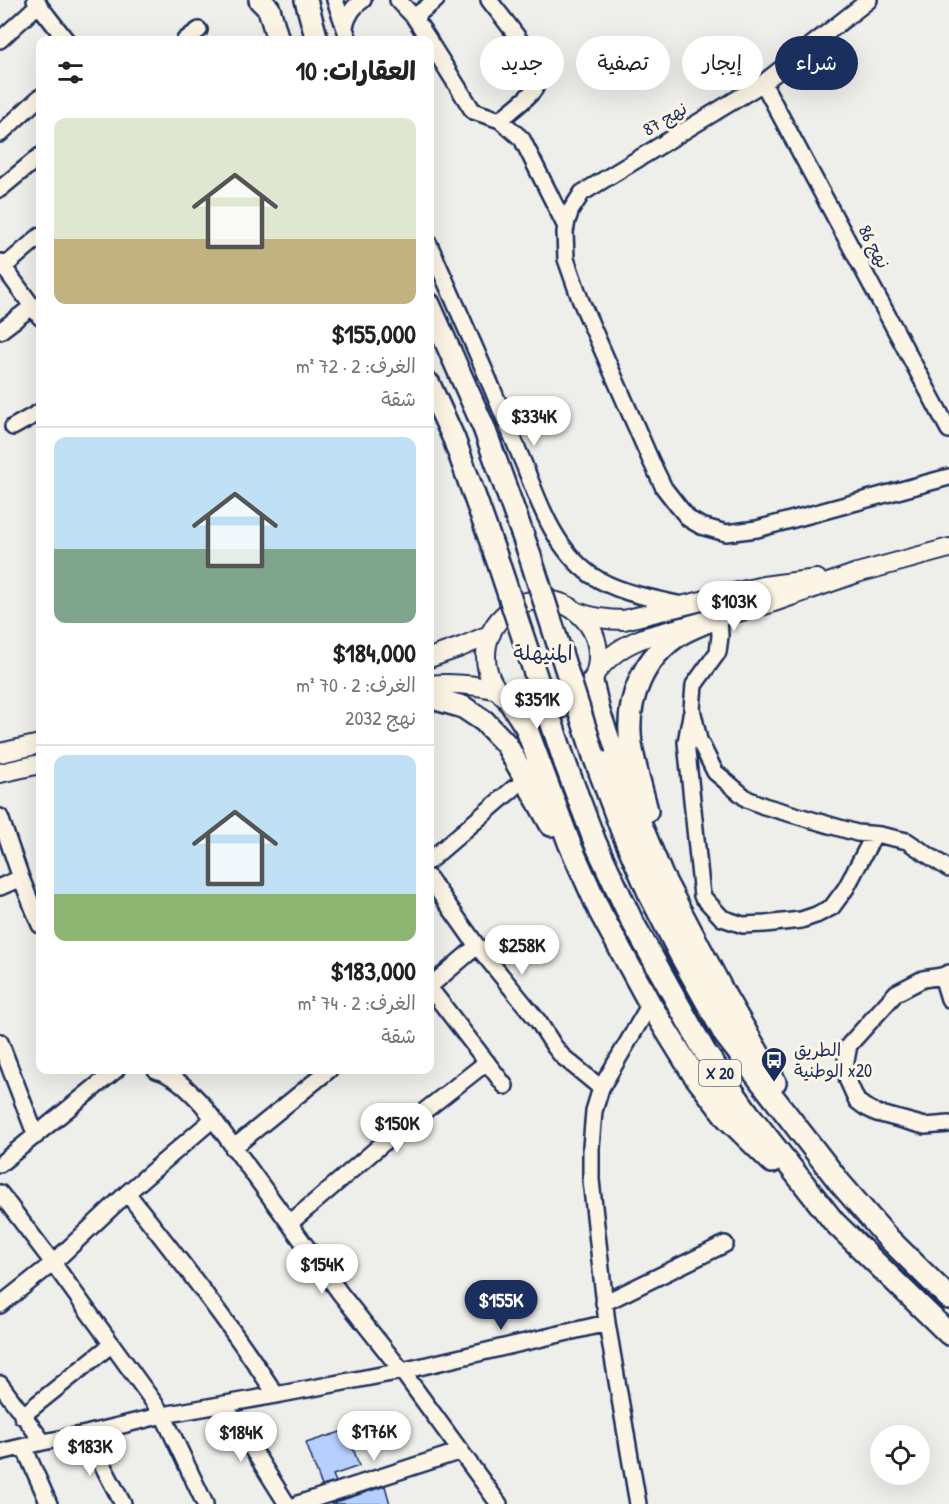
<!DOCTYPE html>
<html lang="ar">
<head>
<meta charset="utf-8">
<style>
  :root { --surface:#fff; --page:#f6f6f6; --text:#222; --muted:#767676; --line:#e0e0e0; --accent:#1b2f5e }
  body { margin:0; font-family:"Patrick Hand","Playpen Sans Arabic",sans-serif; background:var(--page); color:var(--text); direction:rtl; height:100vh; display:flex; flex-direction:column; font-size:22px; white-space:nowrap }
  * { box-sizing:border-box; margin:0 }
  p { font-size:20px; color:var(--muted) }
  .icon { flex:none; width:33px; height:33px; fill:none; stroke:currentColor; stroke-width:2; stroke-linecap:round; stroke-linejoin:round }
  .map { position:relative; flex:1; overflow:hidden; direction:ltr }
  .side { position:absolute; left:36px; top:36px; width:398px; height:1038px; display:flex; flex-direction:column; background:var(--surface); border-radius:12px; box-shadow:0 6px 24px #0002; direction:rtl }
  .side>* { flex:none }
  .hud { position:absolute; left:452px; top:36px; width:406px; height:54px; direction:rtl; display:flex; gap:12px }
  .buttons { position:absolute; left:870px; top:1425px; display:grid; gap:12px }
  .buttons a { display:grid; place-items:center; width:60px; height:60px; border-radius:50%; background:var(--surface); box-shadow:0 6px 24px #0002; font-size:30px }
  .price { position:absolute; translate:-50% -51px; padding:0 14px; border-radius:21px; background:#fff; color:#222; font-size:20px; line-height:39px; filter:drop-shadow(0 2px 3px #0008) }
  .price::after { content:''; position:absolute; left:50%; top:36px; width:18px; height:14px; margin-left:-9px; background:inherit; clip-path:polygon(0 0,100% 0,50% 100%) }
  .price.current { background:var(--accent); color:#fff }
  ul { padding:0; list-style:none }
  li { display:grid; align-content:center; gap:12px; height:318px; padding:0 18px }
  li+li { border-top:2px solid var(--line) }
  li span { display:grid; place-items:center; height:186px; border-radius:12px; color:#555 }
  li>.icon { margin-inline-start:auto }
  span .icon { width:108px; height:108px; fill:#fffc; stroke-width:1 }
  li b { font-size:26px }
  h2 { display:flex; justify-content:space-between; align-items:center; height:72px; padding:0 18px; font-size:26px }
  .chip { padding:0 21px; border-radius:27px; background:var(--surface); box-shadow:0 6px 24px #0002; font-size:21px; line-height:54px }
  .chip.current { background:var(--accent); color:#fff }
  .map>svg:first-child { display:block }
  .building { fill:#b5d0fe; stroke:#1b2f5e; stroke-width:1.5 }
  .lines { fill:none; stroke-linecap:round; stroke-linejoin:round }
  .minor-casing { stroke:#1b2f5e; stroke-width:20 }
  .major-casing { stroke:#1b2f5e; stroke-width:22 }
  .highway-casing { stroke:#1b2f5e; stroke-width:26 }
  .minor { stroke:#fcf5e5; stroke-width:15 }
  .major { stroke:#fcf5e5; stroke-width:18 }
  .highway { stroke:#fcf5e5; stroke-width:21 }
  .highway-bridge-casing { stroke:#1b2f5e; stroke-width:26; stroke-linecap:butt }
  .highway-bridge { stroke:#fcf5e5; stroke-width:21 }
  .labels { text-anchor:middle; stroke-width:6; stroke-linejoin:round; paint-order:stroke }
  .shield { fill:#fcf5e5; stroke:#5e6a86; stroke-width:1.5 }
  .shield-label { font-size:16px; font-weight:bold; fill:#1b2f5e }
  .street-label { font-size:18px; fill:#1b2f5e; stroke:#fcf5e5 }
  .poi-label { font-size:18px; fill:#1b2f5e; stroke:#fcf5e5; text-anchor:start }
  .quarter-label { font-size:21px; fill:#1b2f5e; stroke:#fcf5e5 }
</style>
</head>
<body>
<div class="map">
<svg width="949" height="1504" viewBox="0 0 949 1504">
  <rect width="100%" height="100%" fill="#eeeeea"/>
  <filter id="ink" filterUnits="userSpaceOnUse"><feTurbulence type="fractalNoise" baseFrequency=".0167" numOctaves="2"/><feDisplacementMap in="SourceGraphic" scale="12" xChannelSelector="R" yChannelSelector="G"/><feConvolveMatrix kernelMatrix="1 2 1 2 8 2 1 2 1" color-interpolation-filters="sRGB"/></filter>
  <g filter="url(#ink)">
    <path class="building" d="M 347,1430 L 359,1466 L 333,1475 L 336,1482 L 322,1486 L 306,1443 Z
      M 385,1486 L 390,1504 L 330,1504 Z"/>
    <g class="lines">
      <g class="minor-casing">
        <path id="minor" d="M 35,0 L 66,40
          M 335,0 L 349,40
          M 398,0 L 414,17 L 429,40
          M 489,0 C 501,16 536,57 538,75 C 538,79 537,84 535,88 C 529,98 509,112 500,120
          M 869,0 L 763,83 L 582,193 L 571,210 L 567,221 L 565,232 L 566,259 L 580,299 L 651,461 L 664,488 L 678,506 L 689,519 L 701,526 L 726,533 L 757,529 L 949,477
          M 414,17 L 436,0
          M 345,26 C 348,15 353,6 363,0
          M 0,40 L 39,4
          M 185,40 L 199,30
          M 429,41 L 473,111 L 500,120 L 522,139 L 566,227
          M 763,83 L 949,430
          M 0,134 L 40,97
          M 0,189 L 40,156
          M 429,244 C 452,296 475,347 497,400 C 506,422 516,445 525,467 C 540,506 556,550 591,575 C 618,593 651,598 682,605
          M 0,262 L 40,317
          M 4,267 L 40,236
          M 0,331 L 33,306
          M 13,427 L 40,412
          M 719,617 L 720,636 L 718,652 L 694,685 L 692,709 L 699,740 L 715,772 L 747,799 L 764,806 L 857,833 L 880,835 L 907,841 L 949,869
          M 691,715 L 686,742 L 702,896 L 722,918 L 743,925 L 765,924 L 801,920 L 816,915 L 832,907 L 846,888 L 874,835
          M 0,817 L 21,878 L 40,925
          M 429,861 L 514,788
          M 429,878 L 477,946 L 538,1021 L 554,1046 L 562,1056 L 601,1088
          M 0,887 L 21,878
          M 949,973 L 942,976 L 923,979 L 896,993 L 849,1045 L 845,1066 L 848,1081 L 857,1101 L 865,1107 L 877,1113 L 925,1126 L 949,1124
          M 942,976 L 949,999
          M 429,987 L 505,1086
          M 429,987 L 477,946
          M 0,1042 L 36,1136
          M 156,1070 C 176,1076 189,1090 203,1105 L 340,1293 L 402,1371 L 499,1504
          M 233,1148 L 329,1070
          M 0,1164 L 116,1070
          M 0,1193 L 53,1263 L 163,1415 L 205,1504
          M 127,1193 C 179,1259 231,1325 276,1395
          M 290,1223 L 381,1145 L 487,1062
          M 604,1303 L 725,1244
          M 0,1305 L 53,1263 L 127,1193 L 213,1119
          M 0,1384 L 43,1442
          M 224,1404 L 287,1504
          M 22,1416 L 112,1344
          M 86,1434 L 123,1504
          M 24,1447 L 49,1504
          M 0,1452 L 43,1442 L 86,1434 L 163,1415 L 276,1395 L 402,1371 L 607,1323
          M 298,1504 L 461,1451
          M 638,1504 L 607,1323 L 591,1180 L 591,1147 L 594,1111 L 601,1088 L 650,1004"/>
      </g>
      <g class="major-casing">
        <path id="major" d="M486 656a56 56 0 1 1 112 0a56 56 0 1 1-112 0Z
          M 577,612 C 593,618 607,620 624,620 L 763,586 L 817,579
          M 429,658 L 461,647 L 491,634
          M 596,672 C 611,654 624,645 646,637 L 768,604 L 857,573 L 949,548
          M 429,685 C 452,682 475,685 498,690
          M 0,753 L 40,744
          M 0,773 L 40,764"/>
      </g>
      <g class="highway-casing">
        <path id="highway" d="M 260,0 L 269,9 L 278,40
          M 306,0 L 317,40
          M 429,304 L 484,428 L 527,547
          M 429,384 L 454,439 L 496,556
          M 592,682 L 599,712 L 628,794 L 662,876 L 724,994 L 775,1082
          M 429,697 L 463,707 L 484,721 L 506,744 L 551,825
          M 510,702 L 526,727 L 570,845 L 600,912 L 650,1004 L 692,1072 L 728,1119 L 772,1162
          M 594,756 L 622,831 L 650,895 L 681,956 L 725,1035 L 840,1183 L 886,1236 L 949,1298
          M 565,763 L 595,842 L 631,919 L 705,1052 L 748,1113 L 834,1222 L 949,1334
          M 647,811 C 642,789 634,766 631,744 C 625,701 643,656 682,633 C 691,628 701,624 711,620"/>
      </g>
      <use href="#minor" class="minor"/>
      <use href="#major" class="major"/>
      <use href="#highway" class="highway"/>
      <g class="highway-bridge-casing">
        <path id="highway-bridge" d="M 527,547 L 594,756
          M 496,556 L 565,763"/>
      </g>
      <use href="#highway-bridge" class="highway-bridge"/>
    </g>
  </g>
  <defs>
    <g id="bus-pin" transform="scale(1.35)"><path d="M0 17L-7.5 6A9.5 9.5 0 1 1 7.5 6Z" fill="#1b2f5e" stroke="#fcf5e5"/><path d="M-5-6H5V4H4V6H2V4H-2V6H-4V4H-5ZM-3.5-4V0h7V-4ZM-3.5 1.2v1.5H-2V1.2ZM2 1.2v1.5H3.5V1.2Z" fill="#fff"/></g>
  </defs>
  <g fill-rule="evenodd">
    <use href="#bus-pin" x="774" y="1060"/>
  </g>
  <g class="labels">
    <rect class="shield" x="699" y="1060" width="42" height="26" rx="4.5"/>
    <g class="shield-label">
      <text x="720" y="1079">X 20</text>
    </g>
    <g class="street-label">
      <text transform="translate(665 119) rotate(-31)" y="6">نهج 87</text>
      <text transform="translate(874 247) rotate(62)" y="6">نهج 86</text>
    </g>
    <g class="poi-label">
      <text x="794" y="1056">الطريق<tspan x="794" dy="21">الوطنية x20</tspan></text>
    </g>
    <g class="quarter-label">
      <text x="543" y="660">المنيهلة</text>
    </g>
  </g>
</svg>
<div class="buttons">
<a><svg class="icon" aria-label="locate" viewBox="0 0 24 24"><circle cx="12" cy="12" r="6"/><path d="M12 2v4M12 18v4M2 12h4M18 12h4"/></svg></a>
</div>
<b class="price" style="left:534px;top:447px">$334K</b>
<b class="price" style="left:734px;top:632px">$103K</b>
<b class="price" style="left:537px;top:730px">$351K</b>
<b class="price" style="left:522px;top:976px">$258K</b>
<b class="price" style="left:397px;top:1154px">$150K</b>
<b class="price" style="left:322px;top:1295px">$154K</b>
<b class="price current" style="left:501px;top:1331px">$155K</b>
<b class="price" style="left:374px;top:1462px">$176K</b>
<b class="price" style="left:241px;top:1463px">$184K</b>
<b class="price" style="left:90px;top:1477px">$183K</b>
<div class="hud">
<a class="chip current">شراء</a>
<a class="chip">إيجار</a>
<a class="chip">تصفية</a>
<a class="chip">جديد</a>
</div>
<section class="side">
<h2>العقارات: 10<svg class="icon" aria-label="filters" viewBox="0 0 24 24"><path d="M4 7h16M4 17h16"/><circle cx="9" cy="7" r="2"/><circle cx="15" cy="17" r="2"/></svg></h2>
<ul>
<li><span style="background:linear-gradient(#dfe7d0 65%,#c2b280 0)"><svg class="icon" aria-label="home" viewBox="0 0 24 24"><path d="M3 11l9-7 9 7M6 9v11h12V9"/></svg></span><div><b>$155,000</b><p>الغرف: 2 · 72 m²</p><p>شقة</p></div></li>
<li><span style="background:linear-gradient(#bfe0f5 60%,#7fa58c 0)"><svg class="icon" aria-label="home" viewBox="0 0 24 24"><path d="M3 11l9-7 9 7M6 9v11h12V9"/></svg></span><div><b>$184,000</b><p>الغرف: 2 · 70 m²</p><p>نهج 2032</p></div></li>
<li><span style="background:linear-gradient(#bfe0f5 75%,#8fb573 0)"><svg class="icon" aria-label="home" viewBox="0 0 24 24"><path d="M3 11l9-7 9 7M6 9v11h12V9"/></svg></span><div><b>$183,000</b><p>الغرف: 2 · 74 m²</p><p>شقة</p></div></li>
</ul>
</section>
</div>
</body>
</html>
